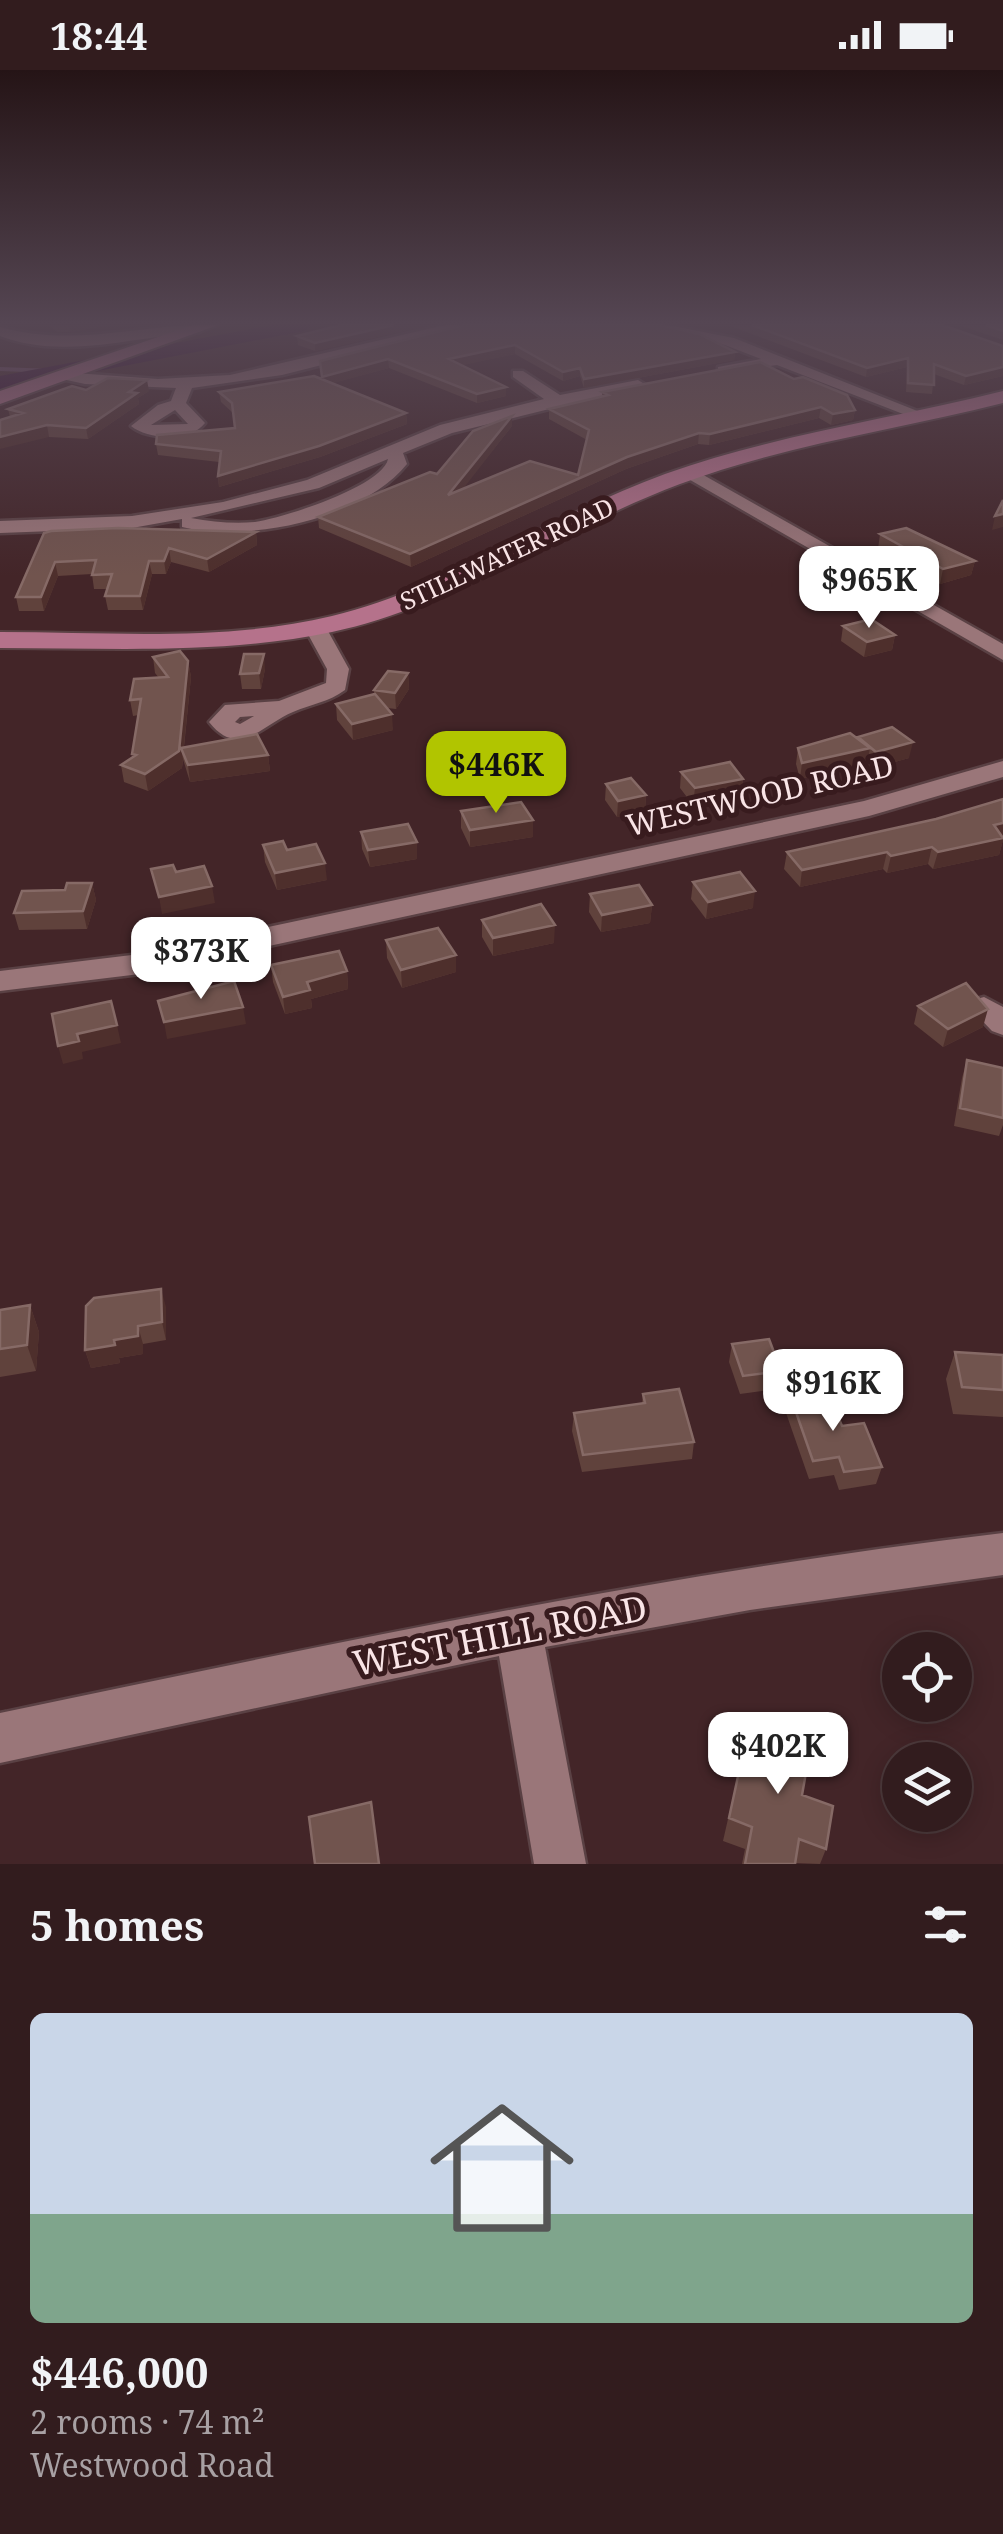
<!DOCTYPE html>
<html lang="en">
<head>
<meta charset="utf-8">
<style>
  :root { --surface:#321c1e; --page:#3a2527; --text:#f1f3f6; --muted:#a8a1a4; --line:#4d3a3c; --accent:#b1c500 }
  body { margin:0; font-family:"Noto Serif",serif; background:var(--page); color:var(--text); height:100vh; display:flex; flex-direction:column; font-size:38px; white-space:nowrap }
  * { box-sizing:border-box; margin:0 }
  p { font-size:32px; color:var(--muted) }
  .icon { flex:none; width:55px; height:55px; fill:none; stroke:currentColor; stroke-width:2; stroke-linecap:round; stroke-linejoin:round }
  .map { position:relative; height:1794px; overflow:hidden }
  .side { display:flex; flex-direction:column; background:var(--surface); flex:1 }
  .side>* { flex:none }
  .fabs { position:absolute; left:882px; top:1562px; display:grid; gap:20px }
  .fabs a { display:grid; place-items:center; width:90px; height:90px; border-radius:50%; background:var(--surface); box-shadow:0 5px 25px #0003,0 0 0 2px var(--line); font-size:50px }
  .price { position:absolute; translate:-50% -85px; padding:0 22px; border-radius:20px; background:#fff; color:#222; font-size:32px; line-height:65px; filter:drop-shadow(0 2px 5px #0008) }
  .price::after { content:''; position:absolute; left:50%; top:60px; width:30px; height:22px; margin-left:-15px; background:inherit; clip-path:polygon(0 0,100% 0,50% 100%) }
  .price.active { background:var(--accent); color:#111 }
  ul { padding:0; list-style:none }
  li { display:grid; align-content:center; gap:20px; height:530px; padding:0 30px }
  li span { display:grid; place-items:center; height:310px; border-radius:15px; color:#555 }
  li>.icon { margin-inline-start:auto }
  span .icon { width:180px; height:180px; fill:#fffc; stroke-width:1 }
  li b { font-size:42px }
  h2 { display:flex; justify-content:space-between; align-items:center; height:120px; padding:0 30px; font-size:42px }
  .status { display:flex; justify-content:space-between; align-items:center; height:70px; padding:0 50px; background:var(--surface); direction:ltr }
  .status svg { height:28px; fill:currentColor }
  .map>svg:first-child { display:block }
  .lines { fill:none; stroke-linecap:round; stroke-linejoin:round }
  .stream { stroke:#6d4b65; stroke-width:4 }
  .river { fill:#31092e; fill-rule:evenodd }
  .minor-casing { stroke:#5a4144; stroke-width:5 }
  .major-casing { stroke:#5a4144; stroke-width:4 }
  .minor { fill:#9a7679; fill-rule:evenodd }
  .major { fill:#b5728b; fill-rule:evenodd }
  .wall { fill:#60423c }
  .shaded-wall { fill:#4e2f2c }
  .building { fill:#71544e; stroke:#866a66; stroke-width:2.5 }
  .labels { text-anchor:middle; stroke-width:10; stroke-linejoin:round; paint-order:stroke }
  .far-street-label { font-size:25px; fill:#f9e4e6; stroke:#381b1e }
  .street-label { font-size:30px; fill:#f9e4e6; stroke:#381b1e }
  .near-street-label { font-size:35px; fill:#f9e4e6; stroke:#381b1e }
</style>
</head>
<body>
<div class="status"><b>18:44</b><svg viewBox="0 0 49 12"><path d="M0 12V9h3v3zM5 12V6h3v6zM10 12V3h3v9zM15 12V0h3v12zM26 1h20v11H26zM47 4h2v5h-2z"/></svg></div>
<div class="map">
<svg width="1003" height="1794" viewBox="0 0 1003 1794">
  <rect width="100%" height="100%" fill="#432528"/>
  <g class="lines">
    <path class="stream" d="M 0,299 L 53,301"/>
    <path class="river" d="M 272,255 L 314,255 L 304,261 L 0,320 L 0,306 Z"/>
    <g class="minor-casing">
      <path id="minor" d="M 187,255 L 206,258 L 199,262 C 134,267 63,290 0,266 L 0,257 C 64,275 122,260 187,255 Z
        M 445,255 L 480,255 L 282,305 L 192,318 L 186,333 L 205,353 C 191,372 148,370 131,356 L 158,335 L 171,331 L 176,318 L 85,314 L 53,307 L 61,302 L 158,309 L 230,305 ZM 175,340 L 188,354 L 151,355 Z
        M 640,255 L 667,255 L 734,268 L 930,346 L 916,349 L 777,295 L 718,303 L 718,297 L 761,289 L 725,275 Z
        M 513,301 L 523,301 L 560,325 L 638,310 L 646,315 L 452,363 L 403,383 L 407,394 C 363,449 248,473 182,457 L 182,449 L 132,458 L 0,463 L 0,451 L 132,446 L 223,432 L 307,410 L 440,355 L 544,329 L 513,307 ZM 388,389 C 383,416 283,448 255,452 C 234,454 213,452 191,448 L 319,418 Z
        M 691,398 L 1003,574 L 1003,590 L 685,407 L 685,399 Z
        M 315,551 L 323,552 L 349,599 L 345,620 C 329,632 311,634 293,642 C 263,654 239,690 209,652 L 225,635 L 279,631 L 326,613 L 327,599 L 304,557 ZM 254,646 L 240,654 L 235,652 L 240,647 Z
        M 1003,691 L 1003,707 L 869,746 L 140,904 L 0,921 L 0,901 L 140,884 L 864,731 Z
        M 984,927 L 1003,937 L 1003,965 L 992,961 L 969,937 L 973,930 Z
        M 1003,1463 L 1003,1505 L 750,1540 L 545,1577 L 586,1794 L 534,1794 L 499,1586 L 0,1693 L 0,1643 C 333,1573 665,1503 1003,1463 Z"/>
    </g>
    <g class="major-casing">
      <path id="major" d="M 193,255 L 218,255 L 0,334 L 0,321 Z
        M 1003,321 L 1003,333 C 896,360 784,375 680,414 C 562,458 457,535 332,562 C 223,585 110,578 0,578 L 0,562 C 109,562 225,572 332,546 C 450,517 552,445 665,404 C 774,365 891,349 1003,321 Z"/>
    </g>
    <use href="#minor" class="minor"/>
    <use href="#major" class="major"/>
  </g>
  <path class="wall" d="M 49,255 L 109,255 L 70,262 L 57,262 Z
    M 341,255 L 430,255 L 315,281 L 298,275 L 297,266 Z
    M 464,255 L 735,282 L 734,290 L 584,318 L 580,306 L 563,311 L 515,284 L 461,295 L 506,317 L 506,326 L 477,333 L 389,298 L 332,313 L 406,343 L 407,354 L 320,387 L 219,417 L 218,406 L 219,392 L 158,385 L 156,374 L 235,358 L 233,343 L 221,332 L 219,322 L 322,309 L 320,291 Z
    M 728,255 L 942,255 L 1003,276 L 1003,306 L 964,315 L 934,304 L 932,324 L 906,322 L 907,297 L 866,307 Z
    M 959,255 L 1003,255 L 1003,270 Z
    M 149,321 L 138,328 L 139,334 L 88,369 L 49,367 L 10,347 L 8,339 Z
    M 602,322 L 855,340 L 853,350 L 831,355 L 819,348 L 709,375 L 698,374 L 626,399 L 411,497 L 319,458 L 318,447 L 437,404 L 512,356 L 462,419 L 578,405 L 587,370 L 549,349 L 549,339 L 602,326 Z
    M 256,462 L 257,475 L 209,502 L 171,492 L 166,504 L 152,504 L 143,540 L 108,540 L 105,526 L 108,519 L 94,519 L 92,504 L 58,506 L 44,541 L 19,541 L 16,527 L 44,463 Z
    M 880,464 L 975,491 L 971,505 L 940,514 L 878,479 Z
    M 843,556 L 895,565 L 892,580 L 864,587 L 841,571 Z
    M 153,587 L 188,591 L 191,607 L 184,677 L 268,685 L 270,701 L 190,712 L 183,689 L 182,698 L 148,721 L 124,712 L 121,695 L 133,687 L 139,645 L 133,646 L 130,630 L 159,608 L 155,603 Z
    M 265,599 L 261,619 L 242,619 L 240,604 Z
    M 408,603 L 409,619 L 396,639 L 387,638 L 393,660 L 353,670 L 337,650 L 336,634 L 374,624 L 374,620 Z
    M 857,669 L 909,688 L 873,698 L 867,693 L 800,709 L 796,694 L 798,678 Z
    M 681,702 L 743,709 L 741,725 L 693,735 L 680,718 Z
    M 606,714 L 646,725 L 645,741 L 617,747 L 605,730 Z
    M 1003,729 L 1003,770 L 999,785 L 933,799 L 928,794 L 887,803 L 883,799 L 800,817 L 784,799 L 787,782 L 936,749 Z
    M 461,741 L 533,750 L 533,767 L 470,777 L 461,758 Z
    M 361,762 L 417,789 L 370,797 L 362,779 Z
    M 263,775 L 287,780 L 327,810 L 277,820 L 265,792 Z
    M 693,812 L 753,838 L 706,849 L 691,829 Z
    M 92,813 L 96,830 L 87,859 L 19,860 L 14,843 L 65,820 Z
    M 590,824 L 652,835 L 650,853 L 601,862 L 589,842 Z
    M 482,850 L 554,873 L 493,886 L 482,867 Z
    M 386,870 L 456,902 L 402,918 L 387,888 Z
    M 271,895 L 347,901 L 348,919 L 311,929 L 312,938 L 285,944 L 273,912 Z
    M 918,936 L 983,957 L 943,977 L 914,954 Z
    M 967,990 L 1003,998 L 1003,1055 L 999,1066 L 954,1056 L 962,1008 Z
    M 30,1235 L 39,1262 L 36,1301 L 0,1307 L 0,1240 Z
    M 166,1237 L 166,1270 L 143,1274 L 143,1284 L 119,1288 L 120,1293 L 91,1298 L 85,1280 Z
    M 732,1274 L 781,1301 L 777,1319 L 740,1324 L 729,1292 Z
    M 955,1282 L 1003,1285 L 1003,1347 L 953,1344 L 946,1309 Z
    M 789,1322 L 828,1345 L 842,1356 L 882,1397 L 876,1414 L 839,1420 L 834,1405 L 809,1409 L 785,1340 Z
    M 643,1324 L 694,1372 L 692,1389 L 582,1402 L 572,1361 L 574,1343 L 642,1333 Z
    M 763,1644 L 797,1693 L 802,1725 L 826,1779 L 820,1794 L 795,1793 L 795,1794 L 742,1794 L 745,1779 L 723,1771 L 745,1674 L 755,1677 Z"/>
  <path class="shaded-wall" d="M 69,255 L 109,255 L 70,262 Z
    M 394,255 L 430,255 L 315,281 L 315,273 Z
    M 515,275 L 515,284 L 450,298 L 449,289 Z
    M 735,282 L 734,290 L 584,318 L 584,309 Z
    M 908,288 L 907,297 L 866,307 L 867,298 Z
    M 388,289 L 389,298 L 323,316 L 322,307 Z
    M 1003,297 L 1003,306 L 964,315 L 966,306 Z
    M 580,298 L 580,306 L 563,311 L 563,302 Z
    M 147,310 L 149,321 L 138,328 L 139,334 L 88,369 L 86,358 L 129,322 Z
    M 506,317 L 506,326 L 477,333 L 477,324 Z
    M 821,337 L 819,348 L 709,375 L 710,364 Z
    M 855,340 L 853,350 L 831,355 L 833,344 Z
    M 406,343 L 407,354 L 320,387 L 219,417 L 218,406 Z
    M 512,346 L 512,356 L 449,437 L 448,425 Z
    M 47,355 L 49,367 L 0,379 L 0,367 Z
    M 699,363 L 698,374 L 626,399 L 411,497 L 410,484 L 627,387 Z
    M 1003,444 L 1003,457 L 992,460 L 995,446 Z
    M 256,462 L 257,475 L 209,502 L 207,489 Z
    M 169,478 L 171,492 L 166,504 L 164,491 Z
    M 149,491 L 152,504 L 143,540 L 140,526 Z
    M 975,491 L 971,505 L 940,514 L 943,499 Z
    M 55,492 L 58,506 L 44,541 L 41,527 Z
    M 895,565 L 892,580 L 864,587 L 867,572 Z
    M 264,584 L 265,599 L 261,619 L 259,603 Z
    M 188,591 L 191,607 L 183,684 L 181,678 L 183,689 L 182,698 L 148,721 L 145,704 Z
    M 408,603 L 409,619 L 396,639 L 395,623 Z
    M 392,644 L 393,660 L 353,670 L 352,654 Z
    M 913,672 L 909,688 L 873,698 L 876,682 Z
    M 870,678 L 867,694 L 800,709 L 802,693 Z
    M 268,685 L 270,701 L 190,712 L 188,695 Z
    M 743,709 L 741,725 L 693,735 L 695,718 Z
    M 646,725 L 645,741 L 617,747 L 618,731 Z
    M 533,750 L 533,767 L 470,777 L 470,760 Z
    M 1003,753 L 1003,770 L 999,785 L 933,799 L 938,782 L 994,755 Z
    M 417,772 L 417,789 L 370,797 L 368,780 Z
    M 932,777 L 928,794 L 887,803 L 891,786 Z
    M 887,782 L 883,799 L 800,817 L 802,800 Z
    M 325,793 L 327,810 L 277,820 L 275,803 Z
    M 92,813 L 96,830 L 87,859 L 83,841 Z
    M 212,816 L 215,833 L 162,844 L 159,827 Z
    M 755,821 L 753,838 L 706,849 L 708,832 Z
    M 652,835 L 650,853 L 601,862 L 602,845 Z
    M 555,855 L 554,873 L 493,886 L 493,868 Z
    M 456,885 L 456,902 L 402,918 L 401,900 Z
    M 347,901 L 348,919 L 311,929 L 312,938 L 285,944 L 283,927 L 307,912 Z
    M 243,937 L 246,954 L 167,969 L 164,952 Z
    M 988,939 L 983,957 L 943,977 L 948,959 Z
    M 117,955 L 121,973 L 82,982 L 83,989 L 63,994 L 58,976 L 77,964 Z
    M 161,1219 L 166,1237 L 166,1270 L 162,1252 Z
    M 30,1235 L 39,1262 L 36,1301 L 27,1275 Z
    M 138,1256 L 143,1274 L 143,1284 L 119,1288 L 120,1293 L 91,1298 L 85,1280 L 114,1270 Z"/>
  <path class="building" d="M 341,255 L 394,255 L 315,273 L 297,266 Z
    M 464,255 L 660,255 L 699,264 L 735,282 L 584,309 L 580,298 L 563,302 L 515,275 L 449,289 L 506,317 L 477,324 L 388,289 L 322,307 L 320,291 Z
    M 752,255 L 942,255 L 1003,276 L 1003,297 L 966,306 L 934,294 L 934,315 L 908,313 L 908,288 L 867,298 Z
    M 986,255 L 1003,255 L 1003,261 Z
    M 760,292 L 794,309 L 803,307 L 847,325 L 855,340 L 833,344 L 821,337 L 710,364 L 699,363 L 627,387 L 410,484 L 318,447 L 430,402 L 437,404 L 473,361 L 512,346 L 448,425 L 530,391 L 578,405 L 589,360 L 549,339 L 608,325 L 602,322 Z
    M 314,306 L 406,343 L 319,376 L 218,406 L 221,381 L 156,374 L 157,365 L 235,358 L 232,333 L 219,322 Z
    M 108,308 L 147,310 L 129,322 L 137,323 L 86,358 L 47,355 L 0,367 L 0,350 L 23,343 L 8,339 L 72,316 L 86,320 Z
    M 1003,430 L 1003,444 L 995,446 Z
    M 118,458 L 256,462 L 207,489 L 169,478 L 164,491 L 149,491 L 140,526 L 105,526 L 112,504 L 92,505 L 96,490 L 55,492 L 41,527 L 16,527 L 44,463 L 51,461 Z
    M 906,458 L 975,491 L 943,499 L 880,464 Z
    M 871,549 L 895,565 L 867,572 L 843,556 Z
    M 180,581 L 188,591 L 179,681 L 145,704 L 121,695 L 136,685 L 132,684 L 141,629 L 130,630 L 134,609 L 168,607 L 153,587 Z
    M 244,584 L 264,584 L 259,603 L 240,604 Z
    M 388,601 L 408,603 L 395,623 L 374,620 Z
    M 375,624 L 392,644 L 352,654 L 336,634 Z
    M 892,657 L 913,672 L 876,682 L 858,667 Z
    M 850,663 L 870,678 L 802,693 L 798,678 Z
    M 257,664 L 268,685 L 188,695 L 181,678 Z
    M 730,692 L 743,709 L 695,718 L 681,702 Z
    M 631,708 L 646,725 L 618,731 L 606,714 Z
    M 1003,729 L 1003,753 L 994,755 L 1003,768 L 938,782 L 932,777 L 891,786 L 887,782 L 802,800 L 787,782 L 936,749 Z
    M 521,732 L 533,750 L 470,760 L 461,741 Z
    M 408,754 L 417,772 L 368,780 L 361,762 Z
    M 283,771 L 287,780 L 316,774 L 325,793 L 275,803 L 263,775 Z
    M 173,795 L 176,802 L 204,796 L 212,816 L 159,827 L 151,799 Z
    M 740,802 L 755,821 L 708,832 L 693,812 Z
    M 67,813 L 92,813 L 83,841 L 14,843 L 22,821 L 65,820 Z
    M 639,815 L 652,835 L 602,845 L 590,824 Z
    M 541,834 L 555,855 L 493,868 L 482,850 Z
    M 438,858 L 456,885 L 401,900 L 386,870 Z
    M 339,881 L 347,901 L 307,912 L 310,920 L 283,927 L 271,895 Z
    M 234,911 L 243,937 L 164,952 L 158,931 Z
    M 966,913 L 988,939 L 948,959 L 918,936 Z
    M 111,931 L 117,955 L 77,964 L 79,971 L 58,976 L 52,944 Z
    M 967,990 L 1003,998 L 1003,1048 L 960,1038 Z
    M 161,1219 L 162,1252 L 138,1256 L 138,1266 L 114,1270 L 115,1275 L 85,1280 L 86,1236 L 94,1228 Z
    M 30,1235 L 27,1275 L 0,1279 L 0,1240 Z
    M 769,1269 L 781,1301 L 743,1306 L 732,1274 Z
    M 955,1282 L 1003,1285 L 1003,1320 L 962,1317 Z
    M 818,1318 L 828,1345 L 837,1344 L 842,1356 L 864,1353 L 882,1397 L 844,1402 L 839,1387 L 813,1391 L 789,1322 Z
    M 679,1319 L 694,1372 L 583,1385 L 574,1343 L 645,1333 L 643,1324 Z
    M 763,1644 L 803,1658 L 797,1693 L 807,1697 L 802,1725 L 833,1736 L 826,1779 L 799,1769 L 795,1794 L 745,1794 L 752,1757 L 729,1748 L 745,1674 L 757,1678 Z
    M 371,1732 L 379,1794 L 315,1794 L 309,1747 Z"/>
  <linearGradient id="sky" x2="0" y2="1"><stop stop-color="#251416"/><stop offset="0.5" stop-color="#554653"/><stop offset="1" stop-color="#554653" stop-opacity="0"/></linearGradient>
  <rect width="1003" height="506" fill="url(#sky)"/>
  <g class="labels">
    <g class="far-street-label">
      <text transform="translate(507 484) rotate(-25)" y="9">STILLWATER ROAD</text>
    </g>
    <g class="street-label">
      <text transform="translate(760 726) rotate(-13)" y="10">WESTWOOD ROAD</text>
    </g>
    <g class="near-street-label">
      <text transform="translate(500 1566) rotate(-11)" y="12">WEST HILL ROAD</text>
    </g>
  </g>
</svg>
<div class="fabs">
<a><svg class="icon" aria-label="locate" viewBox="0 0 24 24"><circle cx="12" cy="12" r="6"/><path d="M12 2v4M12 18v4M2 12h4M18 12h4"/></svg></a>
<a><svg class="icon" aria-label="layers" viewBox="0 0 24 24"><path d="M12 4l9 5-9 5-9-5zM3 14l9 5 9-5"/></svg></a>
</div>
<b class="price" style="left:869px;top:561px">$965K</b>
<b class="price active" style="left:496px;top:746px">$446K</b>
<b class="price" style="left:201px;top:932px">$373K</b>
<b class="price" style="left:833px;top:1364px">$916K</b>
<b class="price" style="left:778px;top:1727px">$402K</b>
</div>
<section class="side">
<h2>5 homes<svg class="icon" aria-label="filters" viewBox="0 0 24 24"><path d="M4 7h16M4 17h16"/><circle cx="9" cy="7" r="2"/><circle cx="15" cy="17" r="2"/></svg></h2>
<ul>
<li><span style="background:linear-gradient(#c9d6e8 65%,#7fa58c 0)"><svg class="icon" aria-label="home" viewBox="0 0 24 24"><path d="M3 11l9-7 9 7M6 9v11h12V9"/></svg></span><div><b>$446,000</b><p>2 rooms · 74 m²</p><p>Westwood Road</p></div></li>
</ul>
</section>
</body>
</html>
